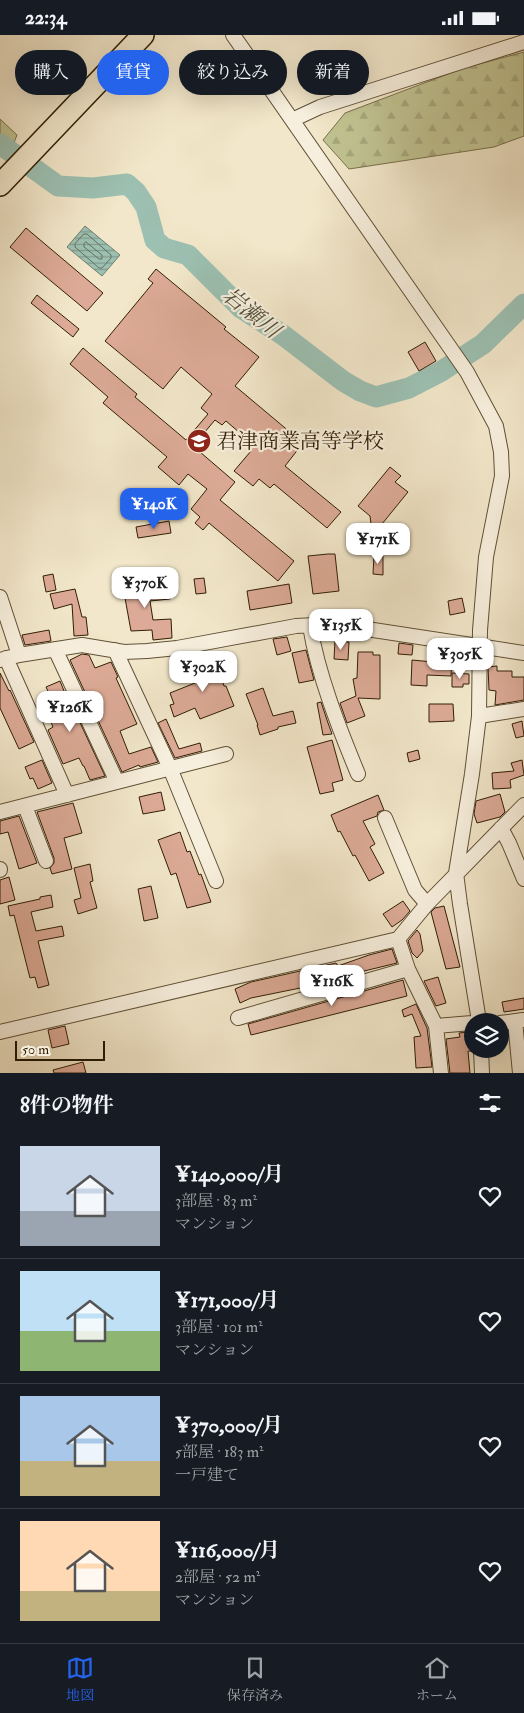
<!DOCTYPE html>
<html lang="ja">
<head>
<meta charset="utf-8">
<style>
  :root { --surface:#171b24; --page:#20242c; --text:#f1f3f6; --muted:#9ea1a6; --line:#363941; --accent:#2563eb }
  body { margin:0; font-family:"IM FELL Double Pica","Noto Serif JP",serif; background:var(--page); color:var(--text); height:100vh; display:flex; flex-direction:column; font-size:19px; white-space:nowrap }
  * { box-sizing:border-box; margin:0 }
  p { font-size:16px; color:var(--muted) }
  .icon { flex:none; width:28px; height:28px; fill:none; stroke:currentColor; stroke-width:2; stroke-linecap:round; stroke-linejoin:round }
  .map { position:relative; height:1038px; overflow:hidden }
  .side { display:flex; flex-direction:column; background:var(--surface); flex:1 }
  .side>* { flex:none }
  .banner { position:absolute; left:15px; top:15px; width:495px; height:45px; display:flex; gap:10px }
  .buttons { position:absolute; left:464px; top:978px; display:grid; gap:10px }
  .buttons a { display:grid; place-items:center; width:45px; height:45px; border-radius:50%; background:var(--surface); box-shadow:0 5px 20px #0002; font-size:25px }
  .scale { position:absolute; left:15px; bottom:12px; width:90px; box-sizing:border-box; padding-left:5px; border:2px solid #301e04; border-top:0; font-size:14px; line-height:18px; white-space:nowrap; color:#301e04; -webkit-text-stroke:4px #f7efdd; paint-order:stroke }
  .price { position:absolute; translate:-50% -42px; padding:0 11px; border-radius:10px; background:#fff; color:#222; font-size:16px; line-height:32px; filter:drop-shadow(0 1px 2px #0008) }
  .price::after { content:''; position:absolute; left:50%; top:30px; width:15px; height:11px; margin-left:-8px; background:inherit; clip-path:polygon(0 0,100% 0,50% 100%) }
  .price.active { background:var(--accent); color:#fff }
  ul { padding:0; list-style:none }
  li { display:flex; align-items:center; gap:15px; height:125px; padding:0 20px }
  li+li { border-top:1px solid var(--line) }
  li span { display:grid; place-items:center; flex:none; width:140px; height:100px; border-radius:0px; color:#555 }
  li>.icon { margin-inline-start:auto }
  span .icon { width:60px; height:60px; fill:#fffc; stroke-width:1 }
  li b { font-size:21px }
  h2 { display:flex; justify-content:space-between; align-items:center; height:60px; padding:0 20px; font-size:21px }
  .chip { padding:0 18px; border-radius:22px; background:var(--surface); box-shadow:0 5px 20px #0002; font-size:18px; line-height:45px }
  .chip.active { background:var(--accent); color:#fff }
  .status { display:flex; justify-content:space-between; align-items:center; height:35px; padding:0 25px; background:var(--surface); direction:ltr }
  .status svg { height:14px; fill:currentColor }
  .tabs { display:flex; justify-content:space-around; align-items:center; height:70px; border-top:1px solid var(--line); background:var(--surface); font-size:14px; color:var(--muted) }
  .tabs a { display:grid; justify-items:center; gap:2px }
  .tabs .active { color:var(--accent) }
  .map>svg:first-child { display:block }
  .forest { fill:url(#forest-firs); stroke:#78704b }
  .water { fill:url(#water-rules); stroke:#717f6c }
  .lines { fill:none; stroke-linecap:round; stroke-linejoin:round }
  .shore { stroke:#666f5b; stroke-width:1 }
  .river { stroke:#9cc0b2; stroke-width:21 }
  .building { fill:#dcaa96; stroke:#301e04 }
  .minor-casing { stroke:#605036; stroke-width:16 }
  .highway-casing { stroke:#301e04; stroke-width:24 }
  .minor { stroke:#f7efdd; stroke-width:14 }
  .highway { stroke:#f2e7ca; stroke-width:21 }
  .labels { text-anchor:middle; stroke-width:4.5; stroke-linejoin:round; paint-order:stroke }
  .poi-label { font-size:21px; fill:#301e04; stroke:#f7efdd; text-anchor:start }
  .water-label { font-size:22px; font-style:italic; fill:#504f38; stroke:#f7efdd }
</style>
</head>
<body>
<div class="status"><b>22:34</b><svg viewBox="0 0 49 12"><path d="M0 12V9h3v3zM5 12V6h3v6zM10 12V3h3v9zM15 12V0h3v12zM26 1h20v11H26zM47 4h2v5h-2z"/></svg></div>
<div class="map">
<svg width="524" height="1038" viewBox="0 0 524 1038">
  <defs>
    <pattern id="forest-firs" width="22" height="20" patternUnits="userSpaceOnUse" patternTransform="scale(1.25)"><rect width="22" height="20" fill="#c1c392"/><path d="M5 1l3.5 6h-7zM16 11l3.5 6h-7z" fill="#a6a77c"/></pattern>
    <pattern id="water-rules" width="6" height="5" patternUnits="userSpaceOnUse" patternTransform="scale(1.25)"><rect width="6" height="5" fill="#9cc0b2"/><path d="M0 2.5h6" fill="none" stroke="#809b8f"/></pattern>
  </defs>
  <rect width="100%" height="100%" fill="#f2e7ca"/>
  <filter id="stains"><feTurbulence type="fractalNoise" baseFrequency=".004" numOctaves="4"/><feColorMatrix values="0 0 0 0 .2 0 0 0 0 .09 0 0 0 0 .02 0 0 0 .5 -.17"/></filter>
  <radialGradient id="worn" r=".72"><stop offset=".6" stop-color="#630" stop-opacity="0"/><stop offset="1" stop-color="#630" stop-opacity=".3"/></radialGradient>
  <path class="forest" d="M 524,17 L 524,101 L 494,112 L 349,134 L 323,105 L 345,78 L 464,33 Z
    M 0,84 L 17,100 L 13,110 L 0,108 Z"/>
  <path class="water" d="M 85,191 L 120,220 L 102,241 L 67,212 Z"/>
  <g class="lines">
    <path class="shore" d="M 84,199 L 87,199 L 111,220 L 111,223 L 102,233 L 99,233 L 75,212 L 75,209 Z
      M 86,207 L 102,220 L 102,224 L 99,224 L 84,212 L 84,209 Z"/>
    <path class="river" d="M 0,109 L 58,151 L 93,153 L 127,149 L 136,157 L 146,172 L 155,205 L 164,213 L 188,220 L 241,273 L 283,300 L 343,346 L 360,356 L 376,362 L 409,353 L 440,337 L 483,309 L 524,269"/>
  </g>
  <path class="building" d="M 26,193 L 103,258 L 87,276 L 10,212 Z
    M 156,234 L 226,292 L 224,294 L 259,322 L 235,351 L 303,408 L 285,431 L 341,477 L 327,493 L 274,449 L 270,453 L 259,444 L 253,451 L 234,436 L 251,416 L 243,409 L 247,404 L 226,386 L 222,390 L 215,385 L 193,411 L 235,447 L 220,465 L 294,526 L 278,546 L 209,488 L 203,495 L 195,488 L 200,482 L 191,474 L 207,454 L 188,439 L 179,450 L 158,432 L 167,422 L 103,368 L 108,362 L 70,329 L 83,313 L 137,359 L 135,362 L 186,405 L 208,379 L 201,373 L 212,359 L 181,332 L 163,354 L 105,306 L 153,248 L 148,244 Z
    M 37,260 L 79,294 L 73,302 L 31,268 Z
    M 425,307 L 436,326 L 419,336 L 408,317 Z
    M 390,432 L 401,441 L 395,447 L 408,457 L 382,489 L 384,503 L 373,504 L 370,481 L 358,471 Z
    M 169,486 L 171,498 L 138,503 L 136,492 Z
    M 328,519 L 335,519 L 339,556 L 313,559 L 308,521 Z
    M 374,520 L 383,521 L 383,540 L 373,539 Z
    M 137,537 L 138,557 L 170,555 L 170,564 L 150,566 L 153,585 L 171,584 L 172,603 L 153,605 L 152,595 L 131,596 L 125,563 L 123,538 Z
    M 53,539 L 56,555 L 46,557 L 43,541 Z
    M 204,543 L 206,558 L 196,559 L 194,544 Z
    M 289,549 L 292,568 L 250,575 L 247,556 Z
    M 75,554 L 82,582 L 86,582 L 88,600 L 74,601 L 72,569 L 54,574 L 50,559 Z
    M 462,563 L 465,577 L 450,580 L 448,566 Z
    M 49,595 L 51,606 L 25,610 L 22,600 Z
    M 287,602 L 291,616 L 277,620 L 273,604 Z
    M 335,606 L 349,607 L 348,625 L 334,624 Z
    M 399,608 L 413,610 L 412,620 L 398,619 Z
    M 306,615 L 314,645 L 299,648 L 292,618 Z
    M 358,617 L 373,617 L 373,620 L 380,620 L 380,664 L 358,663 L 365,681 L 347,688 L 340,668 L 356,661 L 353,644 L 357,643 Z
    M 82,619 L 89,620 L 95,633 L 111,627 L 118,642 L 116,643 L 137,689 L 120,696 L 129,719 L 151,712 L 158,727 L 140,732 L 139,730 L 122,737 L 70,625 Z
    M 433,620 L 452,621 L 451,641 L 427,640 L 427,651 L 411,650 L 412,625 L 433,627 Z
    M 216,626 L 224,651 L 226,651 L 234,671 L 200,684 L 195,673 L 174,682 L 170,670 L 174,669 L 170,658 L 195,648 L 191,634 Z
    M 497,631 L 497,636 L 512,636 L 512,642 L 524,642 L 524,665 L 495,670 L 496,656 L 489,655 L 488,632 Z
    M 0,638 L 9,656 L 10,655 L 34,707 L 19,714 L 0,673 Z
    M 452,638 L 469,639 L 469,649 L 463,649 L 463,652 L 452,652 Z
    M 60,646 L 73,678 L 75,677 L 105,741 L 90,745 L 84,731 L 83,731 L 79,723 L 63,729 L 48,695 L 53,692 L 45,673 L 54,669 L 46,652 Z
    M 263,653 L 273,681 L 293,676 L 296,688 L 278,692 L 278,694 L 260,700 L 257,690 L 258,690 L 246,659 Z
    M 321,667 L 328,688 L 332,699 L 323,700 L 317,668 Z
    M 429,669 L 453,669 L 454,686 L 429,687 Z
    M 166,684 L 179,714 L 200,708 L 202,716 L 175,723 L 158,688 Z
    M 522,686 L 524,701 L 516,703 L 512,689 Z
    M 332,705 L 343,745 L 332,748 L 334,756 L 320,759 L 307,712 Z
    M 418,715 L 420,724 L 409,727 L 407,718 Z
    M 42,725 L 52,748 L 38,754 L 33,743 L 30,744 L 25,732 Z
    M 522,725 L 524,740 L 510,745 L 511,753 L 493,754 L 492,738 L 514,736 L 511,728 Z
    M 161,757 L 165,775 L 143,779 L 139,762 Z
    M 500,759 L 505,777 L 500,782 L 477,788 L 474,779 L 476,766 Z
    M 378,760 L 384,775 L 378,777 L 377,781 L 363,786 L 375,809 L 370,812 L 384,838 L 369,846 L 355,820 L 353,821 L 340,796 L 338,797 L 331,780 Z
    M 73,768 L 82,798 L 64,803 L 72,834 L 52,839 L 50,833 L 54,828 L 54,823 L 37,777 Z
    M 19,781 L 37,828 L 19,834 L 8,797 L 0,799 L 0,786 Z
    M 180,797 L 187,817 L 190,816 L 199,840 L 201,839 L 211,867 L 187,873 L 176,838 L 171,840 L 158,805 Z
    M 90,829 L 93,846 L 90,847 L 97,873 L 78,879 L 74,865 L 81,863 L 74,833 Z
    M 9,842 L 15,865 L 0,869 L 0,845 Z
    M 151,851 L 158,883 L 144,886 L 138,854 Z
    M 51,860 L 53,872 L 31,877 L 36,896 L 62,891 L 64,901 L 38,906 L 49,950 L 38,953 L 35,942 L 30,943 L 14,880 L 10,881 L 8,871 L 40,864 L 40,862 Z
    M 403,866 L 410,876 L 402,885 L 392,892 L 383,879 Z
    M 444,871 L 460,932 L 446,934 L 431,877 L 435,873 Z
    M 417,895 L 420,899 L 423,916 L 417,923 L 412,918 L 408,906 Z
    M 392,914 L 397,928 L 315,948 L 315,950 L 251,963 L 240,968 L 235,954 L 251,947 L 336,928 L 338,931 L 369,920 Z
    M 438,942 L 446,968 L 436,971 L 424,946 Z
    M 403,945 L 407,961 L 251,1000 L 248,989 Z
    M 524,963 L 524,974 L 504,977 L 502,967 Z
    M 416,969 L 427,993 L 432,1032 L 416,1033 L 414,1002 L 421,1001 L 412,979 L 404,982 L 402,975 Z
    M 65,991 L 69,1009 L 52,1013 L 48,995 Z
    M 469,997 L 471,1016 L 468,1016 L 470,1038 L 450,1038 L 446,1004 L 460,1002 L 459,998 Z
    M 83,1027 L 86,1038 L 54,1038 L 53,1035 Z"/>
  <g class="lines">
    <g class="minor-casing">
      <path id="minor" d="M 233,0 L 467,337 L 496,391 L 501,417 L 502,441 L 486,522 L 480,595 L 479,681 L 472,739 L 456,838 L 460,869 L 479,986
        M 292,85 L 320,72 L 524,7
        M 0,562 L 19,620
        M 310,591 C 318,640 339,693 358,739
        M 55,614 L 117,747
        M 115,615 L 170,733 L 216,846
        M 6,623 L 67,760
        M 0,625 L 19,620 L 82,610 L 124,617 L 147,616 L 177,613 L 296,591 L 334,589 L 524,618
        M 479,681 L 524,674
        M 25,771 L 46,826
        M 0,777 L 226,719
        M 385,783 L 415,855 L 427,869
        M 501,793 L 509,808 L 524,844
        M 0,834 L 0,835
        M 398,904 L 408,934 L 436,991 L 441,1038
        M 238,983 L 408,934
        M 515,986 L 520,1038
        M 500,988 L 523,985
        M 436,991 L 472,988
        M 0,997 L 398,904 L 427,869 L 524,770
        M 481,1014 L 482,1038"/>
    </g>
    <g class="highway-casing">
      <path id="highway" d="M 0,150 L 143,0"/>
    </g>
    <use href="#minor" class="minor"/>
    <use href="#highway" class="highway"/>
  </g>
  <defs>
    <g id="university-disc" transform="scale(1.25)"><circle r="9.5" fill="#8f2418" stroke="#f7efdd"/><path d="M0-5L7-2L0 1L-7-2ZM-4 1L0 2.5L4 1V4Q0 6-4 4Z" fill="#fff"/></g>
  </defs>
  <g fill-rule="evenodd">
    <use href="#university-disc" x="199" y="406"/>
  </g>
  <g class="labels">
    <g class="poi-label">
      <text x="216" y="413">君津商業高等学校</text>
    </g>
    <g class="water-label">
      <text transform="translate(252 277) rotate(39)" y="8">岩瀬川</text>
    </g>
  </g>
  <rect width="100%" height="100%" filter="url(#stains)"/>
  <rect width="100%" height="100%" fill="url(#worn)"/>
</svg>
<div class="buttons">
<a><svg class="icon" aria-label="layers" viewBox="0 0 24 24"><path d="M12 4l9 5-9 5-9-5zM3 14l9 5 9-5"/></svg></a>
</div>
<div class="scale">50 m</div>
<b class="price active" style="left:154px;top:495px">¥140K</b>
<b class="price" style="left:378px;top:530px">¥171K</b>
<b class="price" style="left:145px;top:574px">¥370K</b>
<b class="price" style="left:341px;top:616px">¥135K</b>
<b class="price" style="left:460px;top:645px">¥305K</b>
<b class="price" style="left:203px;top:658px">¥302K</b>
<b class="price" style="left:70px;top:698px">¥126K</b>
<b class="price" style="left:332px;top:972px">¥116K</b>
<div class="banner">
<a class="chip">購入</a>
<a class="chip active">賃貸</a>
<a class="chip">絞り込み</a>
<a class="chip">新着</a>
</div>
</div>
<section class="side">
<h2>8件の物件<svg class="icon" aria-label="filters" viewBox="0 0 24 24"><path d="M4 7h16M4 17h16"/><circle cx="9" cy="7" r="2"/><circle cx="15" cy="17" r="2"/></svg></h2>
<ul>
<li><span style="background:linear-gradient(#c9d6e8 65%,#9aa5b1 0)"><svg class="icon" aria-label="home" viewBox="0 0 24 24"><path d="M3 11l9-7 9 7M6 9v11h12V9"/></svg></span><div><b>¥140,000/月</b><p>3部屋 · 83 m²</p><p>マンション</p></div><svg class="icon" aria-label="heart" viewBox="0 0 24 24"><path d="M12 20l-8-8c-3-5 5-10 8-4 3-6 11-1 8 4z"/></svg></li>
<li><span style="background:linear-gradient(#bfe0f5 60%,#8fb573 0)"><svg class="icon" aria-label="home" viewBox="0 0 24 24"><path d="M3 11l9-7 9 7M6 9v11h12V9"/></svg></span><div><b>¥171,000/月</b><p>3部屋 · 101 m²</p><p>マンション</p></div><svg class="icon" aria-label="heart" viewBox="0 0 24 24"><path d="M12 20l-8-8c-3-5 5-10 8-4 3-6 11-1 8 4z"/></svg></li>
<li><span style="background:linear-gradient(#a9c7e8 65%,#c2b280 0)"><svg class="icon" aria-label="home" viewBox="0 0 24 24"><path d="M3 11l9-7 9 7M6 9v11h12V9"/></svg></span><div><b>¥370,000/月</b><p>5部屋 · 183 m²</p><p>一戸建て</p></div><svg class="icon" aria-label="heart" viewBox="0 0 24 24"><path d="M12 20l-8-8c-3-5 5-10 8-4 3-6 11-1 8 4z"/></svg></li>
<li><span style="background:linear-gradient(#ffd9b3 70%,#c2b280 0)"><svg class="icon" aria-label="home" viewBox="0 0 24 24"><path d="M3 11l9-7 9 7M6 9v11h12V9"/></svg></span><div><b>¥116,000/月</b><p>2部屋 · 52 m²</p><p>マンション</p></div><svg class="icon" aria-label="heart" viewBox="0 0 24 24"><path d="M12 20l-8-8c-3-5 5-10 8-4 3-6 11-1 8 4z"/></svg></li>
</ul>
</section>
<nav class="tabs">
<a class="active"><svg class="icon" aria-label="map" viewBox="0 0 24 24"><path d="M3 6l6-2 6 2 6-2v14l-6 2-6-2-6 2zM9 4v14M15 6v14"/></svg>地図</a>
<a><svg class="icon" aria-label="saved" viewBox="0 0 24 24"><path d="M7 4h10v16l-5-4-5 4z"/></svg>保存済み</a>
<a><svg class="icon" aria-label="home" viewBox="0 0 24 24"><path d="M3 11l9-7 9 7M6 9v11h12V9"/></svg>ホーム</a>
</nav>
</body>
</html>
